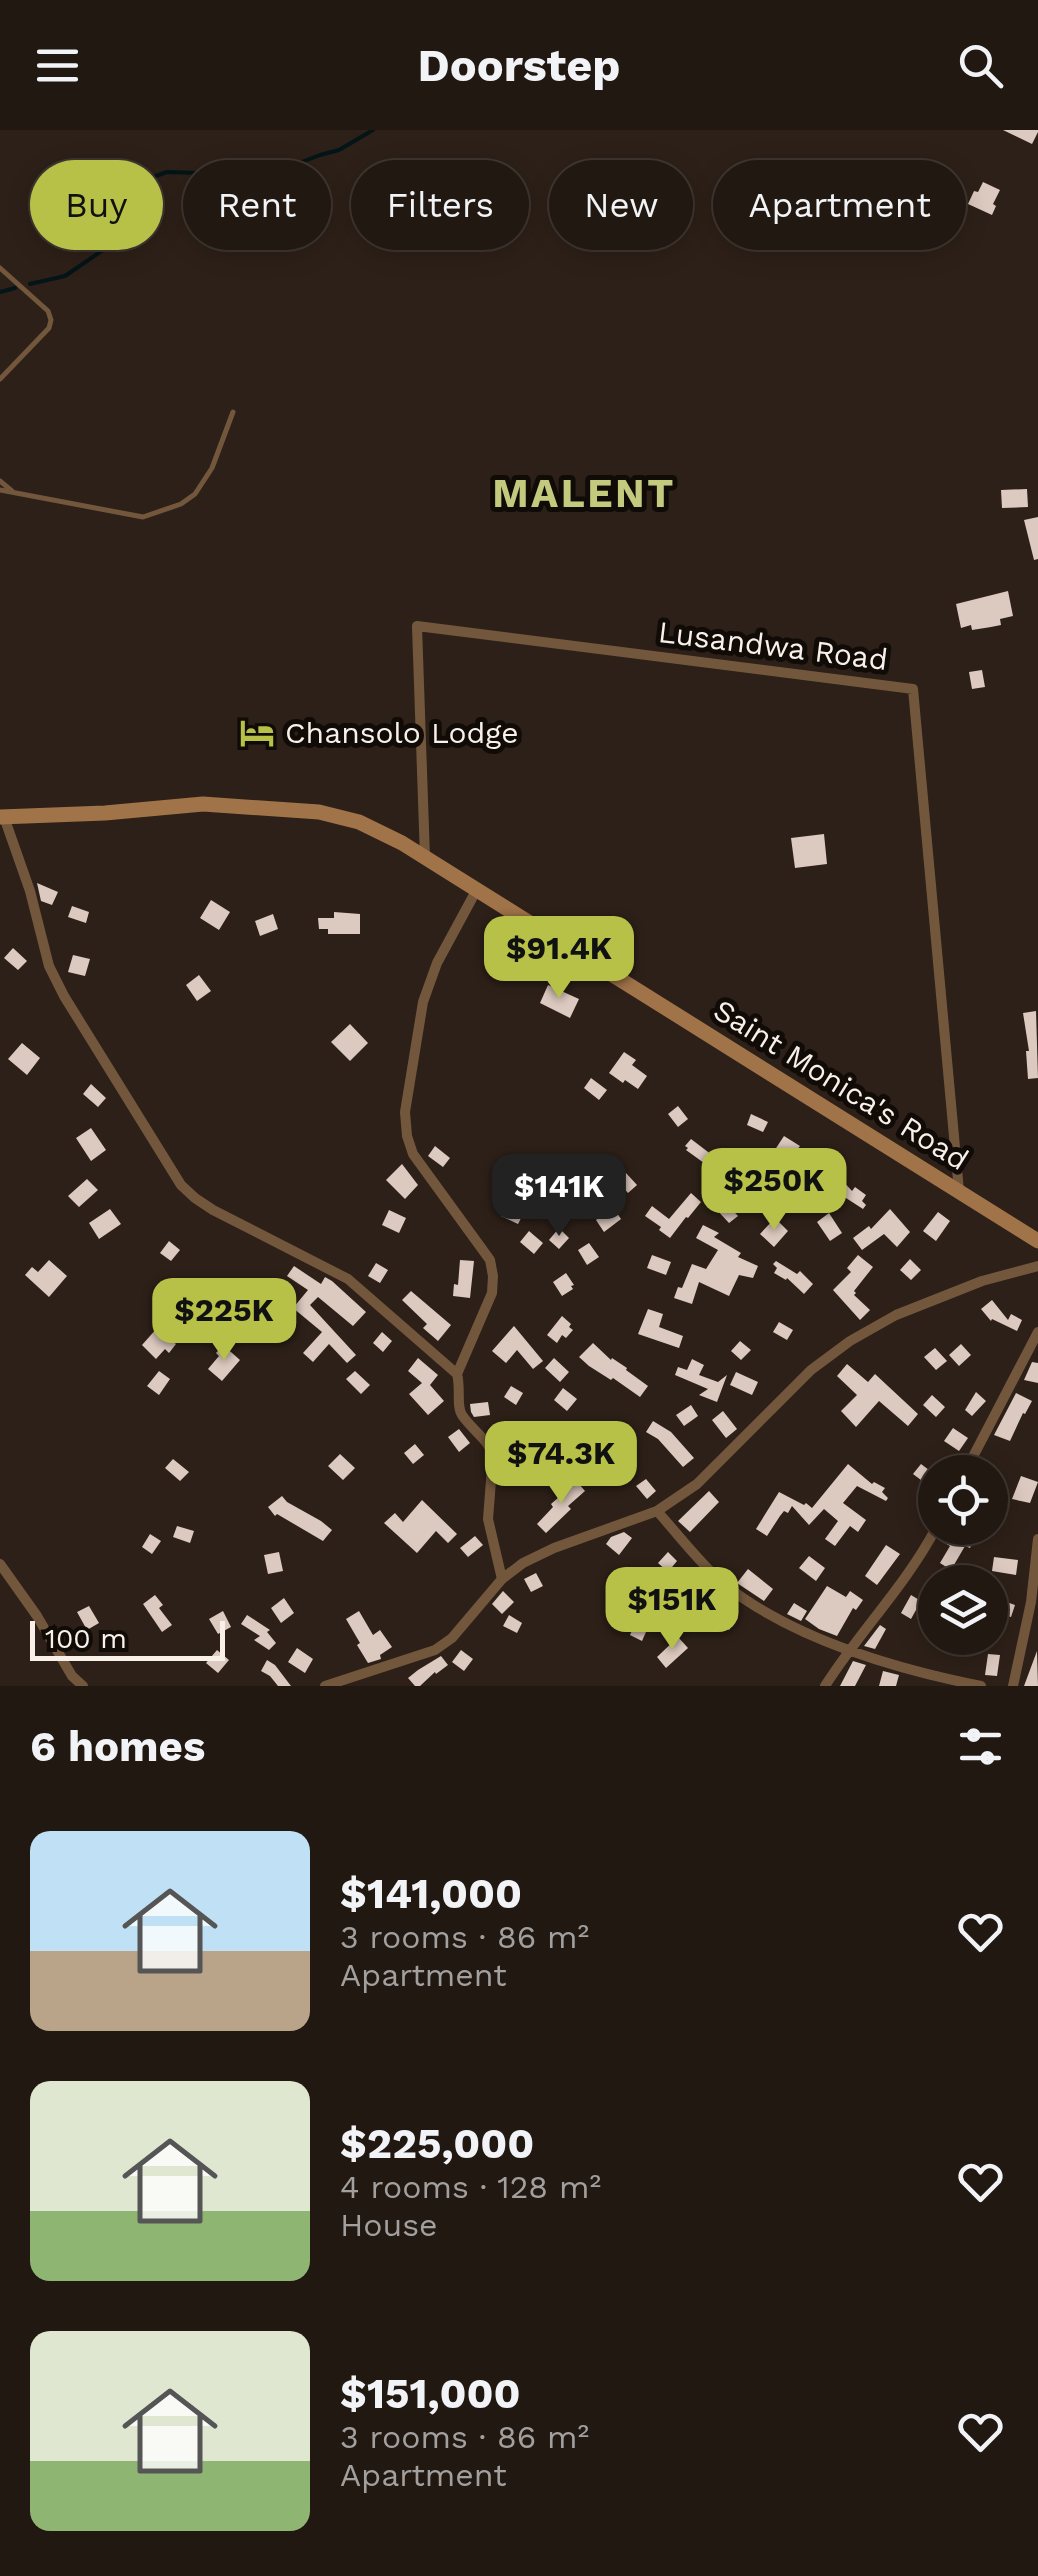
<!DOCTYPE html>
<html lang="en">
<head>
<meta charset="utf-8">
<style>
  :root { --surface:#221812; --page:#2e2520; --text:#f1f3f6; --muted:#a2a09f; --line:#3f3732; --accent:#b8c147 }
  body { margin:0; font-family:"Work Sans",sans-serif; background:var(--page); color:var(--text); height:100vh; display:flex; flex-direction:column; font-size:38px; white-space:nowrap }
  * { box-sizing:border-box; margin:0 }
  p { font-size:32px; color:var(--muted) }
  .icon { flex:none; width:55px; height:55px; fill:none; stroke:currentColor; stroke-width:2; stroke-linecap:round; stroke-linejoin:round }
  .map { position:relative; height:1556px; overflow:hidden }
  .details { display:flex; flex-direction:column; background:var(--surface); flex:1 }
  .details>* { flex:none }
  .banner { position:absolute; left:30px; top:30px; width:980px; height:90px; display:flex; gap:20px }
  .fabs { position:absolute; left:918px; top:1325px; display:grid; gap:20px }
  .fabs a { display:grid; place-items:center; width:90px; height:90px; border-radius:50%; background:var(--surface); box-shadow:0 5px 25px #0003,0 0 0 2px var(--line); font-size:50px }
  .scale { position:absolute; left:30px; bottom:25px; width:195px; box-sizing:border-box; padding-left:10px; border:5px solid #f9f0ea; border-top:0; font-size:28px; line-height:35px; white-space:nowrap; color:#f9f0ea; -webkit-text-stroke:8px #110b08; paint-order:stroke }
  .price { position:absolute; translate:-50% -85px; padding:0 22px; border-radius:20px; background:var(--accent); color:#111; font-size:32px; line-height:65px; filter:drop-shadow(0 2px 5px #0008) }
  .price::after { content:''; position:absolute; left:50%; top:60px; width:30px; height:22px; margin-left:-15px; background:inherit; clip-path:polygon(0 0,100% 0,50% 100%) }
  .price.active { background:#222; color:#fff }
  ul { padding:0; list-style:none }
  li { display:flex; align-items:center; gap:30px; height:250px; padding:0 30px }
  li span { display:grid; place-items:center; flex:none; width:280px; height:200px; border-radius:20px; color:#555 }
  li>.icon { margin-inline-start:auto }
  span .icon { width:120px; height:120px; fill:#fffc; stroke-width:1 }
  li b { font-size:42px }
  h2 { display:flex; justify-content:space-between; align-items:center; height:120px; padding:0 30px; font-size:42px }
  .tag { padding:0 35px; border-radius:45px; background:var(--surface); box-shadow:0 5px 25px #0003,0 0 0 2px var(--line); font-size:35px; line-height:90px }
  .tag.active { background:var(--accent); color:#111 }
  header { display:flex; justify-content:space-between; align-items:center; height:130px; padding:0 30px; background:var(--surface); font-size:45px; font-weight:700 }
  .map>svg:first-child { display:block }
  .lines { fill:none; stroke-linecap:round; stroke-linejoin:round }
  .stream { stroke:#041517; stroke-width:4 }
  .building { fill:#dcc9bf }
  .lane { stroke:#73573d; stroke-width:5 }
  .street { stroke:#73573d; stroke-width:10 }
  .secondary { stroke:#a07349; stroke-width:15 }
  .labels { text-anchor:middle; stroke-width:10; stroke-linejoin:round; paint-order:stroke }
  .street-label { font-size:30px; fill:#f9f0ea; stroke:#110b08 }
  .poi-label { font-size:30px; fill:#f9f0ea; stroke:#110b08; text-anchor:start }
  .district-label { font-size:40px; font-weight:bold; letter-spacing:2.5px; fill:#c3ca7d; stroke:#110b08 }
</style>
</head>
<body>
<header><svg class="icon" aria-label="menu" viewBox="0 0 24 24"><path d="M4 6h16M4 12h16M4 18h16"/></svg>Doorstep<svg class="icon" aria-label="search" viewBox="0 0 24 24"><circle cx="10" cy="10" r="6"/><path d="M15 15l6 6"/></svg></header>
<div class="map">
<svg width="1038" height="1556" viewBox="0 0 1038 1556">
  <rect width="100%" height="100%" fill="#2d2018"/>
  <g class="lines">
    <path class="stream" d="M 30,154 L 65,146 L 103,120 L 147,49 L 167,42 L 230,44 L 281,40 L 320,25 L 339,20 L 373,0
      M 0,162 L 15,158"/>
  </g>
  <path class="building" d="M 1003,0 L 1038,0 L 1038,2 L 1032,14 Z
    M 983,52 L 1000,60 L 993,74 L 996,76 L 992,85 L 968,74 L 974,61 L 978,62 Z
    M 1027,359 L 1028,377 L 1002,378 L 1001,360 Z
    M 1038,387 L 1038,429 L 1034,430 L 1024,390 Z
    M 1008,461 L 1013,486 L 1000,489 L 1001,495 L 991,497 L 972,500 L 971,495 L 961,498 L 956,474 Z
    M 982,540 L 985,557 L 972,559 L 969,542 Z
    M 824,704 L 827,734 L 795,738 L 791,708 Z
    M 37,753 L 58,762 L 52,775 L 41,771 Z
    M 211,770 L 230,782 L 219,800 L 200,788 Z
    M 72,776 L 89,782 L 86,793 L 68,787 Z
    M 334,782 L 360,784 L 360,804 L 328,804 L 328,799 L 319,799 L 318,788 L 334,788 Z
    M 273,784 L 278,799 L 260,806 L 255,791 Z
    M 13,818 L 27,831 L 18,840 L 4,828 Z
    M 73,825 L 90,829 L 85,846 L 68,842 Z
    M 199,845 L 211,861 L 197,871 L 186,855 Z
    M 548,855 L 579,869 L 570,888 L 540,873 Z
    M 1036,881 L 1038,948 L 1028,949 L 1026,921 L 1029,921 L 1023,883 Z
    M 350,894 L 368,913 L 350,931 L 331,912 Z
    M 22,913 L 40,928 L 27,945 L 8,929 Z
    M 624,922 L 636,930 L 632,935 L 647,946 L 638,959 L 625,950 L 623,953 L 609,943 Z
    M 591,948 L 607,960 L 599,970 L 584,958 Z
    M 91,954 L 106,968 L 98,977 L 83,964 Z
    M 678,976 L 688,989 L 678,997 L 668,984 Z
    M 751,984 L 768,992 L 763,1002 L 747,995 Z
    M 91,998 L 106,1020 L 91,1031 L 76,1008 Z
    M 784,1006 L 800,1016 L 774,1051 L 761,1041 Z
    M 691,1009 L 712,1025 L 716,1020 L 733,1033 L 722,1046 L 686,1020 L 688,1018 L 685,1016 Z
    M 435,1016 L 450,1028 L 443,1037 L 428,1026 Z
    M 402,1034 L 418,1055 L 405,1069 L 386,1050 Z
    M 830,1037 L 852,1061 L 855,1057 L 866,1065 L 862,1071 L 866,1075 L 863,1079 L 832,1059 L 820,1046 Z
    M 626,1043 L 637,1055 L 628,1063 L 617,1051 Z
    M 87,1049 L 98,1060 L 79,1077 L 68,1066 Z
    M 691,1063 L 701,1072 L 688,1088 L 686,1087 L 670,1108 L 659,1100 L 661,1097 L 645,1086 L 652,1076 L 669,1089 Z
    M 517,1067 L 529,1073 L 518,1094 L 501,1086 L 507,1075 L 512,1078 Z
    M 724,1071 L 738,1086 L 729,1093 L 716,1079 Z
    M 613,1077 L 621,1089 L 604,1102 L 596,1090 Z
    M 110,1079 L 121,1094 L 99,1109 L 89,1093 Z
    M 890,1079 L 910,1102 L 897,1117 L 884,1104 L 862,1120 L 853,1108 L 869,1096 L 871,1099 Z
    M 389,1080 L 406,1088 L 399,1103 L 382,1095 Z
    M 938,1082 L 950,1091 L 936,1111 L 923,1101 Z
    M 829,1083 L 842,1103 L 830,1111 L 817,1092 Z
    M 775,1088 L 788,1101 L 774,1117 L 760,1104 Z
    M 703,1095 L 719,1103 L 714,1107 L 741,1123 L 738,1127 L 758,1136 L 753,1148 L 739,1145 L 729,1166 L 699,1152 L 692,1174 L 674,1168 L 678,1157 L 682,1158 L 692,1134 L 706,1139 L 718,1120 L 696,1108 Z
    M 559,1098 L 569,1108 L 559,1119 L 549,1110 Z
    M 529,1101 L 543,1113 L 534,1124 L 520,1112 Z
    M 169,1111 L 180,1120 L 171,1131 L 160,1123 Z
    M 589,1113 L 599,1127 L 587,1135 L 578,1120 Z
    M 652,1125 L 671,1132 L 666,1145 L 647,1138 Z
    M 858,1125 L 873,1137 L 854,1161 L 856,1163 L 854,1165 L 870,1180 L 860,1190 L 833,1160 L 851,1142 L 847,1138 Z
    M 910,1129 L 921,1140 L 911,1150 L 900,1140 Z
    M 49,1130 L 67,1146 L 49,1167 L 25,1145 L 32,1137 L 38,1142 Z
    M 460,1130 L 474,1131 L 470,1168 L 453,1166 L 454,1154 L 458,1155 Z
    M 776,1131 L 797,1144 L 800,1141 L 813,1154 L 804,1164 L 787,1148 L 786,1150 L 774,1143 L 777,1138 L 773,1134 Z
    M 376,1133 L 388,1140 L 380,1153 L 368,1146 Z
    M 294,1136 L 321,1154 L 325,1147 L 332,1151 L 366,1182 L 353,1196 L 318,1167 L 310,1175 L 356,1225 L 347,1233 L 329,1214 L 313,1232 L 303,1223 L 322,1202 L 293,1178 L 308,1160 L 287,1146 Z
    M 566,1143 L 574,1155 L 571,1156 L 573,1159 L 562,1166 L 553,1152 Z
    M 246,1158 L 255,1168 L 237,1186 L 228,1177 Z
    M 411,1161 L 451,1195 L 438,1211 L 423,1198 L 427,1194 L 402,1170 Z
    M 992,1170 L 1008,1190 L 1011,1184 L 1022,1190 L 1017,1201 L 992,1189 L 991,1191 L 981,1179 Z
    M 648,1179 L 663,1184 L 659,1197 L 683,1206 L 679,1218 L 638,1204 Z
    M 562,1186 L 571,1194 L 569,1197 L 573,1200 L 566,1208 L 562,1205 L 557,1213 L 547,1205 Z
    M 779,1192 L 793,1200 L 787,1210 L 773,1202 Z
    M 514,1196 L 543,1231 L 533,1239 L 517,1220 L 506,1233 L 492,1221 Z
    M 158,1197 L 176,1214 L 169,1223 L 165,1219 L 156,1229 L 142,1215 Z
    M 382,1202 L 392,1211 L 383,1222 L 373,1213 Z
    M 740,1211 L 751,1220 L 741,1230 L 731,1221 Z
    M 593,1213 L 611,1230 L 612,1228 L 627,1238 L 626,1240 L 648,1256 L 640,1267 L 613,1248 L 611,1250 L 589,1236 L 579,1227 Z
    M 961,1214 L 971,1225 L 959,1236 L 949,1225 Z
    M 223,1215 L 240,1230 L 222,1251 L 208,1239 L 219,1226 L 216,1223 Z
    M 935,1218 L 947,1231 L 936,1240 L 924,1227 Z
    M 418,1228 L 438,1245 L 430,1255 L 444,1271 L 428,1285 L 409,1264 L 422,1253 L 408,1241 Z
    M 554,1228 L 569,1242 L 560,1252 L 545,1238 Z
    M 692,1229 L 704,1235 L 699,1245 L 718,1252 L 727,1245 L 717,1272 L 699,1265 L 708,1259 L 675,1245 L 678,1237 L 687,1240 Z
    M 1032,1232 L 1038,1233 L 1038,1253 L 1024,1250 Z
    M 847,1234 L 868,1252 L 875,1244 L 918,1284 L 908,1296 L 879,1271 L 856,1297 L 841,1281 L 857,1265 L 837,1246 Z
    M 159,1241 L 170,1249 L 159,1265 L 147,1256 Z
    M 355,1241 L 370,1255 L 361,1264 L 346,1249 Z
    M 736,1242 L 758,1252 L 752,1265 L 730,1255 Z
    M 511,1256 L 523,1263 L 516,1275 L 504,1267 Z
    M 563,1258 L 577,1269 L 567,1281 L 554,1270 Z
    M 976,1262 L 986,1271 L 972,1286 L 965,1280 Z
    M 1016,1263 L 1032,1271 L 1025,1284 L 1023,1283 L 1010,1311 L 994,1305 Z
    M 932,1265 L 945,1277 L 936,1287 L 923,1275 Z
    M 488,1272 L 490,1285 L 474,1287 L 471,1282 L 470,1274 Z
    M 691,1275 L 698,1286 L 684,1296 L 676,1285 Z
    M 723,1281 L 737,1299 L 726,1308 L 712,1290 Z
    M 653,1291 L 671,1302 L 694,1328 L 683,1337 L 658,1309 L 646,1302 Z
    M 953,1298 L 968,1308 L 959,1321 L 944,1311 Z
    M 459,1299 L 470,1313 L 459,1322 L 448,1307 Z
    M 512,1299 L 528,1306 L 523,1318 L 508,1312 Z
    M 415,1314 L 424,1325 L 413,1334 L 404,1323 Z
    M 340,1324 L 355,1338 L 343,1350 L 328,1336 Z
    M 173,1329 L 189,1342 L 180,1351 L 165,1338 Z
    M 539,1333 L 550,1346 L 539,1354 L 529,1342 Z
    M 848,1334 L 872,1354 L 874,1352 L 885,1358 L 882,1362 L 888,1368 L 886,1371 L 857,1356 L 843,1373 L 866,1390 L 858,1402 L 850,1396 L 835,1416 L 825,1409 L 838,1391 L 824,1379 L 809,1395 L 792,1376 L 788,1383 L 784,1381 L 780,1386 L 767,1406 L 756,1399 L 779,1362 L 804,1375 L 806,1373 L 812,1378 Z
    M 921,1334 L 933,1343 L 925,1353 L 913,1344 Z
    M 1021,1346 L 1038,1352 L 1030,1373 L 1012,1369 Z
    M 574,1348 L 585,1361 L 568,1376 L 571,1379 L 546,1403 L 537,1394 L 553,1377 L 551,1374 L 567,1360 L 565,1356 Z
    M 646,1349 L 656,1361 L 647,1369 L 636,1356 Z
    M 709,1361 L 719,1372 L 690,1402 L 678,1391 Z
    M 282,1366 L 287,1372 L 321,1391 L 332,1400 L 323,1411 L 277,1384 L 275,1386 L 268,1377 Z
    M 422,1370 L 457,1404 L 448,1413 L 436,1401 L 417,1423 L 384,1393 L 395,1383 L 403,1392 Z
    M 177,1396 L 194,1401 L 190,1413 L 173,1407 Z
    M 945,1399 L 961,1408 L 963,1404 L 974,1409 L 970,1418 L 965,1416 L 951,1440 L 940,1433 L 950,1416 L 939,1410 Z
    M 624,1402 L 632,1408 L 619,1425 L 606,1414 L 611,1407 Z
    M 150,1404 L 161,1411 L 152,1424 L 142,1417 Z
    M 475,1406 L 483,1415 L 468,1427 L 460,1418 Z
    M 886,1415 L 900,1424 L 877,1455 L 865,1446 Z
    M 279,1422 L 283,1441 L 268,1444 L 264,1425 Z
    M 668,1422 L 677,1431 L 668,1442 L 658,1433 Z
    M 809,1426 L 825,1438 L 816,1451 L 799,1438 Z
    M 994,1427 L 1018,1430 L 1016,1445 L 992,1441 Z
    M 748,1439 L 773,1459 L 764,1471 L 737,1453 Z
    M 536,1443 L 543,1456 L 531,1462 L 524,1449 Z
    M 827,1456 L 846,1467 L 850,1461 L 863,1470 L 856,1480 L 853,1478 L 837,1506 L 819,1499 L 805,1489 Z
    M 503,1461 L 514,1472 L 502,1484 L 492,1474 Z
    M 155,1465 L 163,1475 L 159,1478 L 172,1495 L 162,1502 L 143,1474 Z
    M 911,1465 L 921,1471 L 911,1489 L 901,1483 Z
    M 284,1468 L 294,1483 L 281,1493 L 271,1478 Z
    M 712,1469 L 738,1488 L 729,1500 L 703,1480 Z
    M 1001,1470 L 1015,1475 L 1011,1487 L 997,1483 Z
    M 794,1473 L 807,1481 L 801,1491 L 787,1484 Z
    M 89,1476 L 99,1493 L 87,1500 L 77,1482 Z
    M 223,1481 L 231,1497 L 218,1504 L 209,1489 Z
    M 359,1481 L 373,1505 L 380,1500 L 392,1517 L 380,1525 L 381,1529 L 368,1533 L 357,1515 L 360,1513 L 346,1489 Z
    M 247,1485 L 270,1500 L 267,1502 L 276,1513 L 269,1520 L 254,1510 L 260,1506 L 241,1494 Z
    M 509,1485 L 522,1493 L 517,1503 L 503,1496 Z
    M 638,1487 L 650,1493 L 642,1511 L 630,1505 Z
    M 880,1495 L 886,1499 L 875,1519 L 864,1516 Z
    M 678,1507 L 688,1518 L 666,1538 L 657,1527 Z
    M 297,1518 L 313,1529 L 305,1543 L 288,1532 Z
    M 217,1520 L 229,1530 L 218,1543 L 206,1533 Z
    M 461,1520 L 473,1529 L 464,1541 L 452,1532 Z
    M 1037,1521 L 1038,1556 L 1024,1556 Z
    M 988,1524 L 1000,1525 L 997,1546 L 985,1545 Z
    M 441,1526 L 448,1535 L 436,1544 L 435,1542 L 420,1556 L 415,1556 L 408,1548 L 418,1540 Z
    M 267,1530 L 275,1535 L 291,1556 L 278,1556 L 270,1546 L 261,1541 Z
    M 853,1531 L 866,1535 L 855,1556 L 840,1556 Z
    M 883,1541 L 899,1545 L 896,1556 L 879,1556 Z"/>
  <g class="lines">
    <path class="lane" d="M 0,138 L 48,181 L 51,190 L 49,198 L 0,249
      M 0,351 L 12,361
      M 0,360 L 143,387 L 181,374 L 195,364 L 212,338 L 233,282"/>
    <path class="street" d="M 4,687 L 30,761 L 49,836 L 64,866 L 181,1055 L 195,1068 L 213,1080 L 348,1149 L 457,1244 C 461,1258 456,1276 462,1285 C 472,1300 487,1308 493,1325 L 488,1389 L 502,1449
      M 425,728 L 417,496 L 913,559 L 959,1061
      M 457,1244 L 492,1163 L 493,1146 L 490,1130 L 413,1024 L 407,1006 L 405,982 L 423,872 L 437,833 L 476,761
      M 965,1342 L 1038,1202
      M 657,1381 C 677,1403 702,1436 725,1455 C 794,1509 896,1539 981,1556
      M 0,1434 L 37,1486 L 72,1546 L 83,1556
      M 325,1556 L 435,1520 L 452,1508 L 502,1449 L 523,1433 L 554,1418 L 657,1381 L 697,1354 L 811,1240 L 850,1211 L 896,1185 L 982,1151 L 1038,1136
      M 825,1556 C 860,1501 906,1455 936,1398
      M 1013,1556 L 1031,1472 L 1038,1409"/>
    <path class="secondary" d="M 0,687 L 105,683 L 203,674 L 319,682 L 359,692 L 402,713 L 1038,1111"/>
  </g>
  <defs>
    <g id="hotel-bare" transform="scale(2.7)"><path d="M-6-4.5h1.5V1H6V5H4.5V3h-9V5H-6ZM-4 0a1.8 1.8 0 1 1 3.6 0ZM.5 0V-2.5h3Q6-2.5 6 0Z" fill="#b8c147" stroke="#110b08" stroke-width="2.5" paint-order="stroke"/></g>
  </defs>
  <g fill-rule="evenodd">
    <use href="#hotel-bare" x="257" y="603"/>
  </g>
  <g class="labels">
    <g class="street-label">
      <text transform="translate(773 516) rotate(7)" y="10">Lusandwa Road</text>
      <text transform="translate(841 955) rotate(32)" y="10">Saint Monica's Road</text>
    </g>
    <g class="poi-label">
      <text x="285" y="613">Chansolo Lodge</text>
    </g>
    <g class="district-label">
      <text x="584" y="377">MALENT</text>
    </g>
  </g>
</svg>
<div class="fabs">
<a><svg class="icon" aria-label="locate" viewBox="0 0 24 24"><circle cx="12" cy="12" r="6"/><path d="M12 2v4M12 18v4M2 12h4M18 12h4"/></svg></a>
<a><svg class="icon" aria-label="layers" viewBox="0 0 24 24"><path d="M12 4l9 5-9 5-9-5zM3 14l9 5 9-5"/></svg></a>
</div>
<div class="scale">100 m</div>
<b class="price" style="left:559px;top:871px">$91.4K</b>
<b class="price" style="left:774px;top:1103px">$250K</b>
<b class="price active" style="left:559px;top:1109px">$141K</b>
<b class="price" style="left:224px;top:1233px">$225K</b>
<b class="price" style="left:561px;top:1376px">$74.3K</b>
<b class="price" style="left:672px;top:1522px">$151K</b>
<div class="banner">
<a class="tag active">Buy</a>
<a class="tag">Rent</a>
<a class="tag">Filters</a>
<a class="tag">New</a>
<a class="tag">Apartment</a>
</div>
</div>
<section class="details">
<h2>6 homes<svg class="icon" aria-label="filters" viewBox="0 0 24 24"><path d="M4 7h16M4 17h16"/><circle cx="9" cy="7" r="2"/><circle cx="15" cy="17" r="2"/></svg></h2>
<ul>
<li><span style="background:linear-gradient(#bfe0f5 60%,#b9a48a 0)"><svg class="icon" aria-label="home" viewBox="0 0 24 24"><path d="M3 11l9-7 9 7M6 9v11h12V9"/></svg></span><div><b>$141,000</b><p>3 rooms · 86 m²</p><p>Apartment</p></div><svg class="icon" aria-label="heart" viewBox="0 0 24 24"><path d="M12 20l-8-8c-3-5 5-10 8-4 3-6 11-1 8 4z"/></svg></li>
<li><span style="background:linear-gradient(#dfe7d0 65%,#8fb573 0)"><svg class="icon" aria-label="home" viewBox="0 0 24 24"><path d="M3 11l9-7 9 7M6 9v11h12V9"/></svg></span><div><b>$225,000</b><p>4 rooms · 128 m²</p><p>House</p></div><svg class="icon" aria-label="heart" viewBox="0 0 24 24"><path d="M12 20l-8-8c-3-5 5-10 8-4 3-6 11-1 8 4z"/></svg></li>
<li><span style="background:linear-gradient(#dfe7d0 65%,#8fb573 0)"><svg class="icon" aria-label="home" viewBox="0 0 24 24"><path d="M3 11l9-7 9 7M6 9v11h12V9"/></svg></span><div><b>$151,000</b><p>3 rooms · 86 m²</p><p>Apartment</p></div><svg class="icon" aria-label="heart" viewBox="0 0 24 24"><path d="M12 20l-8-8c-3-5 5-10 8-4 3-6 11-1 8 4z"/></svg></li>
</ul>
</section>
</body>
</html>
